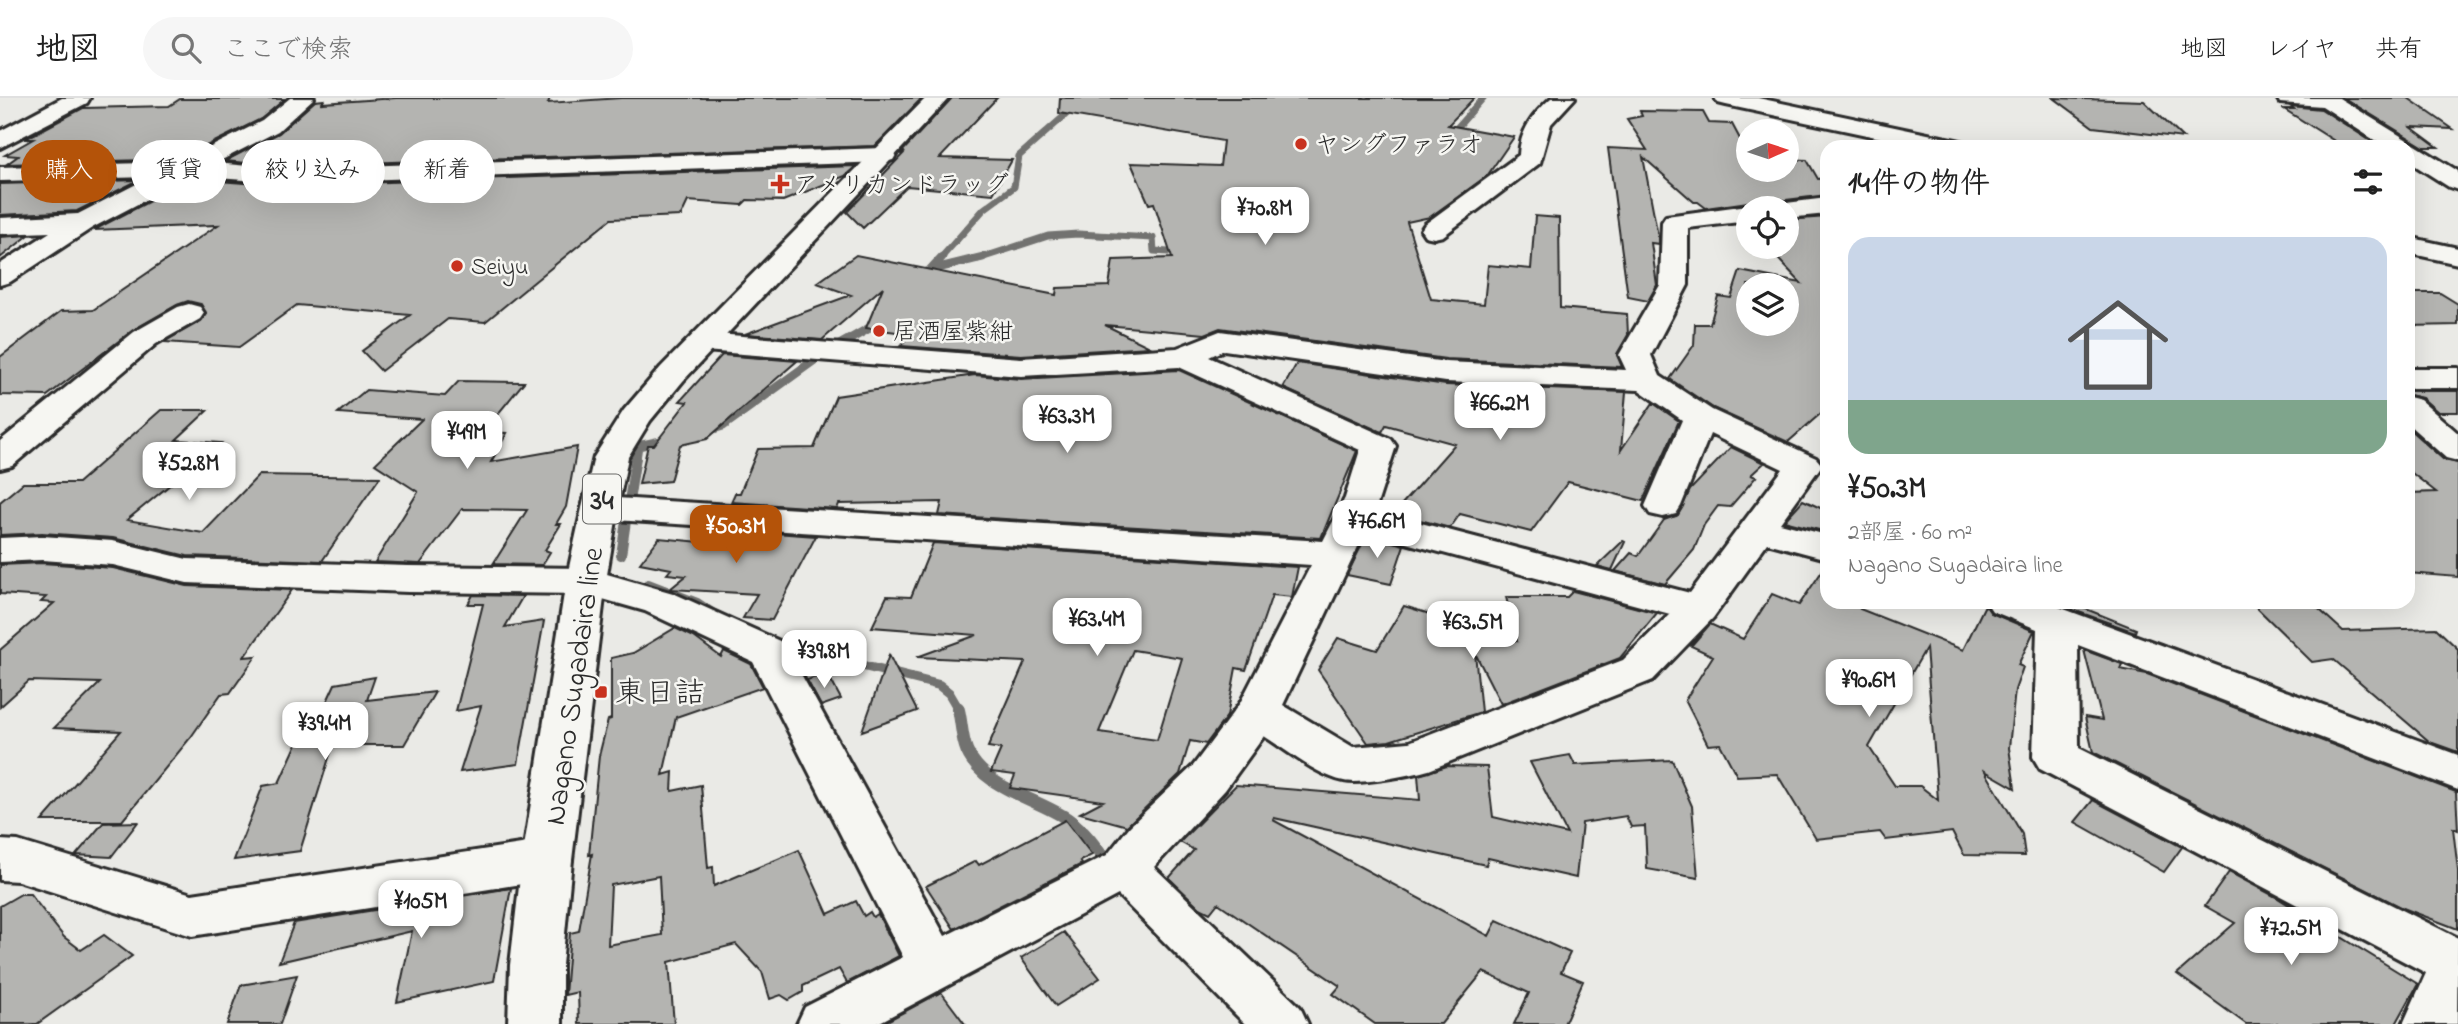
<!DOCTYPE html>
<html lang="ja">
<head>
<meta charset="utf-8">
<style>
  :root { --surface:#fff; --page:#f6f6f6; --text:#222; --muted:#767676; --line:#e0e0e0; --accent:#b45309 }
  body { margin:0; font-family:"Indie Flower","Klee One",sans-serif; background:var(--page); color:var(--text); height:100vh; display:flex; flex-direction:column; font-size:26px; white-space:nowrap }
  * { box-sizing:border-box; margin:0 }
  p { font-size:23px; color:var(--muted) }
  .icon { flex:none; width:38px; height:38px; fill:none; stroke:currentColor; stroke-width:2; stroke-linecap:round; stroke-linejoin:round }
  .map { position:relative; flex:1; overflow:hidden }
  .side { position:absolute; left:1820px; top:42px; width:595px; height:469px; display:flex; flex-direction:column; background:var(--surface); border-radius:21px; box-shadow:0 7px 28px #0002 }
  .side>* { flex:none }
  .guide { position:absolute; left:21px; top:42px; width:665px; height:63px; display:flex; gap:14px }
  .needle { width:46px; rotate:87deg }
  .controls { position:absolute; left:1736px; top:21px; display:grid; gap:14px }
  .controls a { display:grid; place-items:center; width:63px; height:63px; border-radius:50%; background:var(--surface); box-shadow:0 7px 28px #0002; font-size:35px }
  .price { position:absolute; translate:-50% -60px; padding:0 16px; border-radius:14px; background:#fff; color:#222; font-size:23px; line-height:46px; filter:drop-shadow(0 2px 4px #0008) }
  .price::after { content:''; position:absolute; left:50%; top:42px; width:21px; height:16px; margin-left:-10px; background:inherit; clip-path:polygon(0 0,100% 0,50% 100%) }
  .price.selected { background:var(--accent); color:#fff }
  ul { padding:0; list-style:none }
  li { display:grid; align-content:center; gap:14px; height:371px; padding:0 28px }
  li+li { border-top:2px solid var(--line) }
  li span { display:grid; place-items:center; height:217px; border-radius:21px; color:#555 }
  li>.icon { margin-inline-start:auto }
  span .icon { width:126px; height:126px; fill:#fffc; stroke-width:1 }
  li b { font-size:30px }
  h2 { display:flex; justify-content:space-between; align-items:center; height:84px; padding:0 28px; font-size:30px }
  .pill { padding:0 24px; border-radius:32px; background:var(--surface); box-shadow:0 7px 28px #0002; font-size:24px; line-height:63px }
  .pill.selected { background:var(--accent); color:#fff }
  header { display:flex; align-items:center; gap:42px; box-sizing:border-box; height:98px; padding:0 35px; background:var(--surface); border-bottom:2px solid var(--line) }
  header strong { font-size:33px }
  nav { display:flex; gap:38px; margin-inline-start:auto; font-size:24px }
  .search { width:490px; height:63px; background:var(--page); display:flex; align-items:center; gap:18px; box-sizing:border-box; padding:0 24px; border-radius:38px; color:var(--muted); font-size:26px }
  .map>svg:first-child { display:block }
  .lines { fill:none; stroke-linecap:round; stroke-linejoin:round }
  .stream-far3 { stroke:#727270; stroke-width:7 }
  .stream-far2 { stroke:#727270; stroke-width:9 }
  .stream-far1 { stroke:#727270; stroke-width:10 }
  .stream { stroke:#727270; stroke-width:13 }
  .building { fill:#b4b4b1; stroke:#2b2b2b; stroke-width:2; fill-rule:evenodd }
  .street-casing { stroke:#2b2b2b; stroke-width:6 }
  .primary-casing { stroke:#2b2b2b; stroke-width:6 }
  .highway-casing { stroke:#2b2b2b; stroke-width:6 }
  .street { fill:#f6f6f2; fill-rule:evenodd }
  .primary { fill:#f6f6f2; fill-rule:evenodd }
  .highway { fill:#f6f6f2; fill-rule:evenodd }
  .poi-dot { fill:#c8321e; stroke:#f6f6f2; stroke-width:2.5 }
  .labels { text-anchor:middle; stroke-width:5; stroke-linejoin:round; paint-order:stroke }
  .far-poi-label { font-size:24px; fill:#2b2b2b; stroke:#f6f6f2; text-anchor:start }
  .shield { fill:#f6f6f2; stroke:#686867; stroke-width:2 }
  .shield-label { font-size:28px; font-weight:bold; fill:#2b2b2b }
  .street-label { font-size:30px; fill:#2b2b2b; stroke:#f6f6f2 }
  .poi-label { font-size:30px; fill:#2b2b2b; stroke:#f6f6f2; text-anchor:start }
</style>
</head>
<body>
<header>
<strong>地図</strong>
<div class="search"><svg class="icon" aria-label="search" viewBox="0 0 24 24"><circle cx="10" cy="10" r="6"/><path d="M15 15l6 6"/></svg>ここで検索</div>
<nav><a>地図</a><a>レイヤ</a><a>共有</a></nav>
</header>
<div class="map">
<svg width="2458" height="926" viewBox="0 0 2458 926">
  <rect width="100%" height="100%" fill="#eaeae6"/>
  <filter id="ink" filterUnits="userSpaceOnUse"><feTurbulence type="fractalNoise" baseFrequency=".0143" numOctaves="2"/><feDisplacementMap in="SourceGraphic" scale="14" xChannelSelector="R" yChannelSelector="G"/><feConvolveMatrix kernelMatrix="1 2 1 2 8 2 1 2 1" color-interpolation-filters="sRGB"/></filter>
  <g filter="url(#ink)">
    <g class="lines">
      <path class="stream-far3" d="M 1448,40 L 1483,0
        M 940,161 L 984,111 L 1014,89 L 1019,58 L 1079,5 L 1090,0
        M 978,161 L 1048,138 L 1078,136 L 1153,140 L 1154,153 L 1183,155"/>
      <path class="stream-far2" d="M 930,172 L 983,159
        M 930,172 L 942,159
        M 836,249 L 880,224
        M 710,332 L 723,328 L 820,258
        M 636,361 L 638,348 L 670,341"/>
      <path class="stream-far1" d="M 629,403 L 636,359
        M 621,457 L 626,423
        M 648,486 L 697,505 L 712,515
        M 773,545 L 939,587 L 949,595 L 959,612"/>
      <path class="stream" d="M 958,610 C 962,624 961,639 967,653 C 985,692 1036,699 1069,722 C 1085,733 1097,751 1108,767"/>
    </g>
    <path class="building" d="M 396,0 L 550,0 L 548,5 L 621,0 L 922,0 L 875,48 L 332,66 L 269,67 L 225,63 L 279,35 L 315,3 L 324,2 L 322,5 Z
      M 952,0 L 997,0 L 940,60 L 1012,62 L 993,96 L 907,88 L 863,130 L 847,114 L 905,54 L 900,56 Z
      M 1060,0 L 1474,0 L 1448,27 L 1514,39 L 1487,78 L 1430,119 L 1407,124 L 1431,201 L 1484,206 L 1488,167 L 1531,171 L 1535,118 L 1559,120 L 1560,210 L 1627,216 L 1628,237 L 1617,256 L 1622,269 L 1446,261 L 1220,230 L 1205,236 L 1105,227 L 1150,249 L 1021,257 L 901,248 L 907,239 L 900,239 L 904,235 L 866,230 L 883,189 L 822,242 L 745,236 L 851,197 L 817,185 L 856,157 L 1056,197 L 1057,190 L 1109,188 L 1113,162 L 1172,160 L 1154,105 L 1149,106 L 1131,65 L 1220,68 L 1223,43 L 1059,15 Z
      M 2054,0 L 2144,3 L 2183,40 L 2093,29 Z
      M 2344,0 L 2408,0 L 2453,31 L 2411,29 L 2438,49 L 2424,49 Z
      M 180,1 L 285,1 L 261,21 L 180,61 L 7,66 L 18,58 L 5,57 L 33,41 L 25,41 L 83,10 L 169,8 Z
      M 2290,8 L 2321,11 L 2380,49 L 2344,49 L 2284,11 L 2294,11 Z
      M 1640,13 L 1703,14 L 1709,25 L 1732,26 L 1748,56 L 1748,72 L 1787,72 L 1787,61 L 1807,62 L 1818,81 L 1827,80 L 1827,97 L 1778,103 L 1772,110 L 1761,110 L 1748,104 L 1706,110 L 1698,104 L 1694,104 L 1643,59 L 1659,143 L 1659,146 L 1651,145 L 1657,187 L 1648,203 L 1628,199 L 1608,50 L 1647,52 L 1627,21 L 1642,18 Z
      M 856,68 L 845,78 L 783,103 L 747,102 L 742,107 L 688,103 L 681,118 L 611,121 L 485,224 L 448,221 L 381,273 L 362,253 L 410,217 L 297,207 L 239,249 L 164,244 L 201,223 L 206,216 L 201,206 L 188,203 L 177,207 L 133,232 L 47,298 L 0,297 L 0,259 L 61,213 L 93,212 L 218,127 L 94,132 L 192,81 L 269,87 L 332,86 Z
      M 139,82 L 77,113 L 0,117 L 0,86 Z
      M 1827,119 L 1827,310 L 1788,344 L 1713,310 L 1670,281 L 1694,247 L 1695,226 L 1710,226 L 1718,198 L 1731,200 L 1740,173 L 1801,185 L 1767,149 L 1787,149 L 1787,122 ZM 1748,187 L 1787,187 L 1787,226 L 1748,226 Z
      M 29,137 L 0,160 L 0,139 Z
      M 2408,195 L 2440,195 L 2458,206 L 2458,227 L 2408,228 Z
      M 722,257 L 797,263 L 707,341 L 680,347 L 670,383 L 639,386 L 648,347 L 654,347 L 687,304 L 680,303 Z
      M 1297,265 L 1446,287 L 1626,294 L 1621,352 L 1653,305 L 1679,323 L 1643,403 L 1568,384 L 1531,434 L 1460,416 L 1450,430 L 1394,415 L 1455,346 L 1386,327 L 1382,334 L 1379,333 L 1283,290 Z
      M 1179,272 L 1357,353 L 1321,440 L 939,417 L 942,404 L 839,406 L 837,411 L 731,404 L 735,395 L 740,395 L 758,351 L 814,350 L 836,298 L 975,277 L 1021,281 Z
      M 459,283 L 524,284 L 483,334 L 507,335 L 491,364 L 577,349 L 566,409 L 556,426 L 561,426 L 545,452 L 550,454 L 542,467 L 493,466 L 527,412 L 462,411 L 420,466 L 375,464 L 418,394 L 375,366 L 422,321 L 338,315 L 366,292 L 445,298 Z
      M 2408,293 L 2458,293 L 2458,314 L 2438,314 L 2422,300 L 2408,297 Z
      M 161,312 L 208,312 L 176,342 L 221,345 L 127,422 L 203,435 L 259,377 L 380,379 L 322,463 L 187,458 L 113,440 L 42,435 L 0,437 L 0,404 L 23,385 L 78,385 Z
      M 2408,330 L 2444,362 L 2458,365 L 2458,479 L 2408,475 L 2408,395 L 2436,394 L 2408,372 Z
      M 1731,349 L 1764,365 L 1751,377 L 1756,379 L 1730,409 L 1718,408 L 1704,427 L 1694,452 L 1665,486 L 1615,473 L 1631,455 L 1638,458 L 1664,422 L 1678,417 L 1690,392 Z
      M 1803,402 L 1827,413 L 1827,434 L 1784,423 Z
      M 718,431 L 816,438 L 772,522 L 743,520 L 757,496 L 670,491 L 686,478 L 667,476 L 671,471 L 640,465 L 659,440 L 711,445 Z
      M 1374,439 L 1404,447 L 1391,486 L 1347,477 L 1365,440 Z
      M 1623,443 L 1625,444 L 1612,472 L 1597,468 Z
      M 933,445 L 1298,469 L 1292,499 L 1272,497 L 1246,572 L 1236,570 L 1227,618 L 1206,646 L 1190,643 L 1180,676 L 1127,728 L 1080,715 L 1103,703 L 1010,690 L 1015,677 L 991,674 L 1001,651 L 988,649 L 1025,564 L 917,559 L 977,537 L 872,529 L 887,498 L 911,499 ZM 1133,552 L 1182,560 L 1157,642 L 1099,634 Z
      M 42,465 L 113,470 L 187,488 L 292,492 L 244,559 L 256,558 L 230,595 L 221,596 L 191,639 L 122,723 L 42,723 L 121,633 L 54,630 L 100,585 L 29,583 L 0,609 L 0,552 L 54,505 L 41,504 L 46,499 L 0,496 L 0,467 Z
      M 1827,466 L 1827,504 L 1864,504 L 1860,511 L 1963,552 L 1985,507 L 1991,515 L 2034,533 L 2018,567 L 2023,569 L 2015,592 L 2009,650 L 2015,690 L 1985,673 L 2022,736 L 2025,758 L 1964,757 L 1952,734 L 1886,742 L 1880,734 L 1816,741 L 1777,676 L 1737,678 L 1720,646 L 1708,647 L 1685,602 L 1713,558 L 1691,548 L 1710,526 L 1743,541 L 1772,496 L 1799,507 ZM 1926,550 L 1937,688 L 1938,702 L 1920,688 L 1895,688 L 1869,649 Z
      M 1573,493 L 1657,515 L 1620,560 L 1501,606 L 1475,555 L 1481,614 L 1434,629 L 1389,643 L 1368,645 L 1318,572 L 1338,540 L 1377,552 L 1404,508 L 1517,543 L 1506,499 L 1567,499 Z
      M 473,497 L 523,498 L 505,529 L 544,523 L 518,666 L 460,674 L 481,608 L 456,613 L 483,506 L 468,506 Z
      M 2251,504 L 2311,504 L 2343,533 L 2436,530 L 2458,551 L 2458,654 L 2430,644 L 2333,561 L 2312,564 Z
      M 2071,505 L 2136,531 L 2135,534 L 2073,512 Z
      M 675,530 L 694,539 L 721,559 L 724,553 L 751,566 L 763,589 L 676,619 L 663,677 L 673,674 L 672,693 L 701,687 L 708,770 L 713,769 L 714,788 L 799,752 L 828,816 L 856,803 L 864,818 L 870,814 L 873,819 L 878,816 L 899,858 L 847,885 L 839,871 L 803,888 L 803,894 L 789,902 L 781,897 L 770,901 L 762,874 L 736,846 L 669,864 L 674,926 L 579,926 L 578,894 L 565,897 L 570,835 L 579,833 L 592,756 L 589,757 L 599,658 L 608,622 L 611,621 L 611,560 L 633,555 ZM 659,778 L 662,837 L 608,847 L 611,787 Z
      M 2084,552 L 2122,566 L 2120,571 L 2147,576 L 2456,694 L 2458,732 L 2453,730 L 2458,773 L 2458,831 L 2403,810 L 2093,654 L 2085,619 L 2102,622 Z
      M 889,557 L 917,613 L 862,633 Z
      M 827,575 L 841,601 L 821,608 L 807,582 Z
      M 375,579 L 367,602 L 435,594 L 404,647 L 333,647 L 300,753 L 234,762 L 263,688 L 279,685 L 305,628 L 317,625 L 335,586 Z
      M 1570,657 L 1575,667 L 1672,662 L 1692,708 L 1698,780 L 1647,771 L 1645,728 L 1631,729 L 1626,718 L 1582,725 L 1576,780 L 1488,760 L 1486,767 L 1274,720 L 1273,722 L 1489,838 L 1497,822 L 1570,855 L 1561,874 L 1583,883 L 1564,926 L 1514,926 L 1529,895 L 1483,874 L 1441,926 L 1375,926 L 1333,896 L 1340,888 L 1218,805 L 1210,815 L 1200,810 L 1169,780 L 1194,752 L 1180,744 L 1236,687 L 1420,702 L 1418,677 L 1447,668 L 1487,669 L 1493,719 L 1567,736 L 1530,664 Z
      M 2093,702 L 2182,749 L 2164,774 L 2075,724 Z
      M 1065,722 L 1092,757 L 1080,763 L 1082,766 L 954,831 L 926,788 L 976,763 L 979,767 Z
      M 138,724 L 111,759 L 76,757 L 103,725 Z
      M 2229,774 L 2276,799 L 2418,886 L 2396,926 L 2246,926 L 2177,876 L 2235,825 L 2205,808 Z
      M 511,790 L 494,883 L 397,904 L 412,833 L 279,864 L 294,825 Z
      M 21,796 L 30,796 L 64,839 L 81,852 L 104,837 L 132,858 L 37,926 L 0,926 L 0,808 Z
      M 1064,834 L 1100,880 L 1056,908 L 1021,860 Z
      M 297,877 L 280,926 L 227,926 L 241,887 Z
      M 941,894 L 965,926 L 886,926 L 885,924 Z"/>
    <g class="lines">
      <g class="street-casing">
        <path id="street" d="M 62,0 L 90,0 L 87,5 L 0,50 L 0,33 Z
          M 290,0 L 314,0 L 278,33 L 216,65 L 269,70 L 332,69 L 884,50 L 893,52 L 896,57 L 893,62 L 884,64 L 332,83 L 269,84 L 191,78 L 92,130 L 10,184 L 0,187 L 0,166 L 50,134 L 0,136 L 0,120 L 78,116 L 150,79 L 0,83 L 0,69 L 181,64 L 262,23 Z
          M 1551,0 L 1575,0 L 1551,26 L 1540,65 L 1443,138 L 1434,140 L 1425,138 L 1421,132 L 1425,126 L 1519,57 C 1520,33 1533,16 1551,0 Z
          M 2277,0 L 2339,0 L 2458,73 L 2458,92 L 2449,89 L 2408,63 L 2408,49 L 2385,49 L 2322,8 L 2280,5 Z
          M 1827,100 L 1827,116 L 1787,120 L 1787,110 L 1775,110 L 1778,106 Z
          M 1748,107 L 1758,110 L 1748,110 L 1748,123 L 1688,130 L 1688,187 L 1651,257 L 1660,278 L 1712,312 L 1816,360 L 1822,367 L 1780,425 L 1827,437 L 1827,461 L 1767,445 L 1713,520 L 1653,582 L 1429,672 C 1411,677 1361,687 1344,683 C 1318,678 1286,652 1264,638 L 1225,692 L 1154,769 L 1300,909 L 1308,926 L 1245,926 L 1118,797 L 876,926 L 797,926 L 805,909 L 903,859 L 753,564 L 645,513 L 585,496 L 408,494 L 187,485 L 113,467 L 42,462 L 0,464 L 0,440 L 42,438 L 113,443 L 187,461 L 408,468 L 586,470 L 673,495 L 784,545 L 945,838 L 1107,757 L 1130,728 L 1193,668 L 1240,605 L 1311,467 L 600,421 L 587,418 L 582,410 L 587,402 L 600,399 L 1323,443 L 1345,400 L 1360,352 L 1179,269 L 1021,278 L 704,253 L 693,251 L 689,244 L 693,237 L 704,235 L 1021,260 L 1177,250 L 1220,233 L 1446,264 L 1626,272 L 1619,257 L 1660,187 L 1662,124 L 1666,118 ZM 1224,252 L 1446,284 L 1639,292 L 1682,322 L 1645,408 L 1650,416 L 1663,419 L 1676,416 L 1681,408 L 1710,336 L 1783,371 L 1690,495 L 1375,413 L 1396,348 L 1391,341 L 1209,259 ZM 1365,434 L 1670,516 L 1623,562 L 1409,644 L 1353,649 L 1283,607 Z
          M 189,206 L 200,209 L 204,215 L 200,221 L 156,246 L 12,368 L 0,371 L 0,343 L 134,234 L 178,209 Z
          M 2408,270 L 2458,270 L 2458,290 L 2408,290 Z
          M 2408,299 L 2420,302 L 2458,335 L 2458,363 L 2446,360 L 2408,326 Z
          M 1986,504 L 2045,504 L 2458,657 L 2458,692 L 2078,547 L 2079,650 L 2458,840 L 2457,926 L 2403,926 L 2426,875 L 2040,671 L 2033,659 L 2037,531 L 1992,513 Z
          M 0,742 L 18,743 L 192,796 L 547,742 L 564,748 L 572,762 L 564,776 L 547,782 L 192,838 L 18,783 L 0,782 Z"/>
      </g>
      <g class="primary-casing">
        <path id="primary" d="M 926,0 L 949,0 L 683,283 L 650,323 L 628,359 L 618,410 L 606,483 L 572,762 L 562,867 L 562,926 L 508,926 L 510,867 L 522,762 L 566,483 L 582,410 L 594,359 L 624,312 L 661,269 Z"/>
      </g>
      <g class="highway-casing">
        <path id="highway" d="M 1715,0 L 1758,0 L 1956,42 L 1964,44 L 1968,49 L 1923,49 L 1726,7 L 1718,5 Z
          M 2408,139 L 2458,150 L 2458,166 L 2408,155 Z"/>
      </g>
      <use href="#street" class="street"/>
      <use href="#primary" class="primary"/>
      <use href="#highway" class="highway"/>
    </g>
  </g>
  <g class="poi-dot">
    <circle cx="1301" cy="46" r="7"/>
    <path d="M776.5 75.5h7v7h7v7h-7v7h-7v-7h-7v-7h7z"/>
    <circle cx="457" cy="168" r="7"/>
    <circle cx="879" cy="233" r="7"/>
    <rect x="594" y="587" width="14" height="14" rx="3.5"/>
  </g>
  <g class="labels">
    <g class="far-poi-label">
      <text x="1315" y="54">ヤングファラオ</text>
      <text x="794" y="94">アメリカンドラッグ</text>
      <text x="471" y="176">Seiyu</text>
      <text x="893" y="241">居酒屋紫紺</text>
    </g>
    <rect class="shield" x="583" y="376.5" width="38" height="49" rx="5"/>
    <g class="shield-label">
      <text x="602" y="411">34</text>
    </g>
    <g class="street-label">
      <text transform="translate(573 588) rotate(-82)" y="10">Nagano Sugadaira line</text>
    </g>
    <g class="poi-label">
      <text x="615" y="604">東日詰</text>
    </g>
  </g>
</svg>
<div class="controls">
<a><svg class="needle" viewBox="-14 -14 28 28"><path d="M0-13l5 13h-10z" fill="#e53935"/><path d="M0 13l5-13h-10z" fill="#767676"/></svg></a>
<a><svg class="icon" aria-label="locate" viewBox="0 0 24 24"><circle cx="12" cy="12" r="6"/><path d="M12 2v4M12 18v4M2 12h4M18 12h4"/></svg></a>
<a><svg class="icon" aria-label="layers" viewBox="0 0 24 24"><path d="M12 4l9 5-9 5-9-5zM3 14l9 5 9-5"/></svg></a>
</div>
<b class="price" style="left:1265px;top:149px">¥70.8M</b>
<b class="price" style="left:1500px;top:344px">¥66.2M</b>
<b class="price" style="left:1067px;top:357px">¥63.3M</b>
<b class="price" style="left:467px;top:373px">¥49M</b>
<b class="price" style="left:189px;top:404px">¥52.8M</b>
<b class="price" style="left:1377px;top:462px">¥76.6M</b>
<b class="price selected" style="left:736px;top:467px">¥50.3M</b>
<b class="price" style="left:1097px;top:560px">¥63.4M</b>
<b class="price" style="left:1473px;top:563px">¥63.5M</b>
<b class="price" style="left:824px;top:592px">¥39.8M</b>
<b class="price" style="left:1869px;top:621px">¥90.6M</b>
<b class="price" style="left:325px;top:664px">¥39.4M</b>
<b class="price" style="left:421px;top:842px">¥105M</b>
<b class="price" style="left:2291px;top:869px">¥72.5M</b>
<div class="guide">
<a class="pill selected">購入</a>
<a class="pill">賃貸</a>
<a class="pill">絞り込み</a>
<a class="pill">新着</a>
</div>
<section class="side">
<h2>14件の物件<svg class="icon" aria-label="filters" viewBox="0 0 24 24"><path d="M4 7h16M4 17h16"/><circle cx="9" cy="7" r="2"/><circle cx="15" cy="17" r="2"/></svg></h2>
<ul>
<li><span style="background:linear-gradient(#c9d6e8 75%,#7fa58c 0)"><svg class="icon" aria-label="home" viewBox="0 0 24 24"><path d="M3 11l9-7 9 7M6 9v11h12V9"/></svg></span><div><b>¥50.3M</b><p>2部屋 · 60 m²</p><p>Nagano Sugadaira line</p></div></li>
</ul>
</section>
</div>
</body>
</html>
